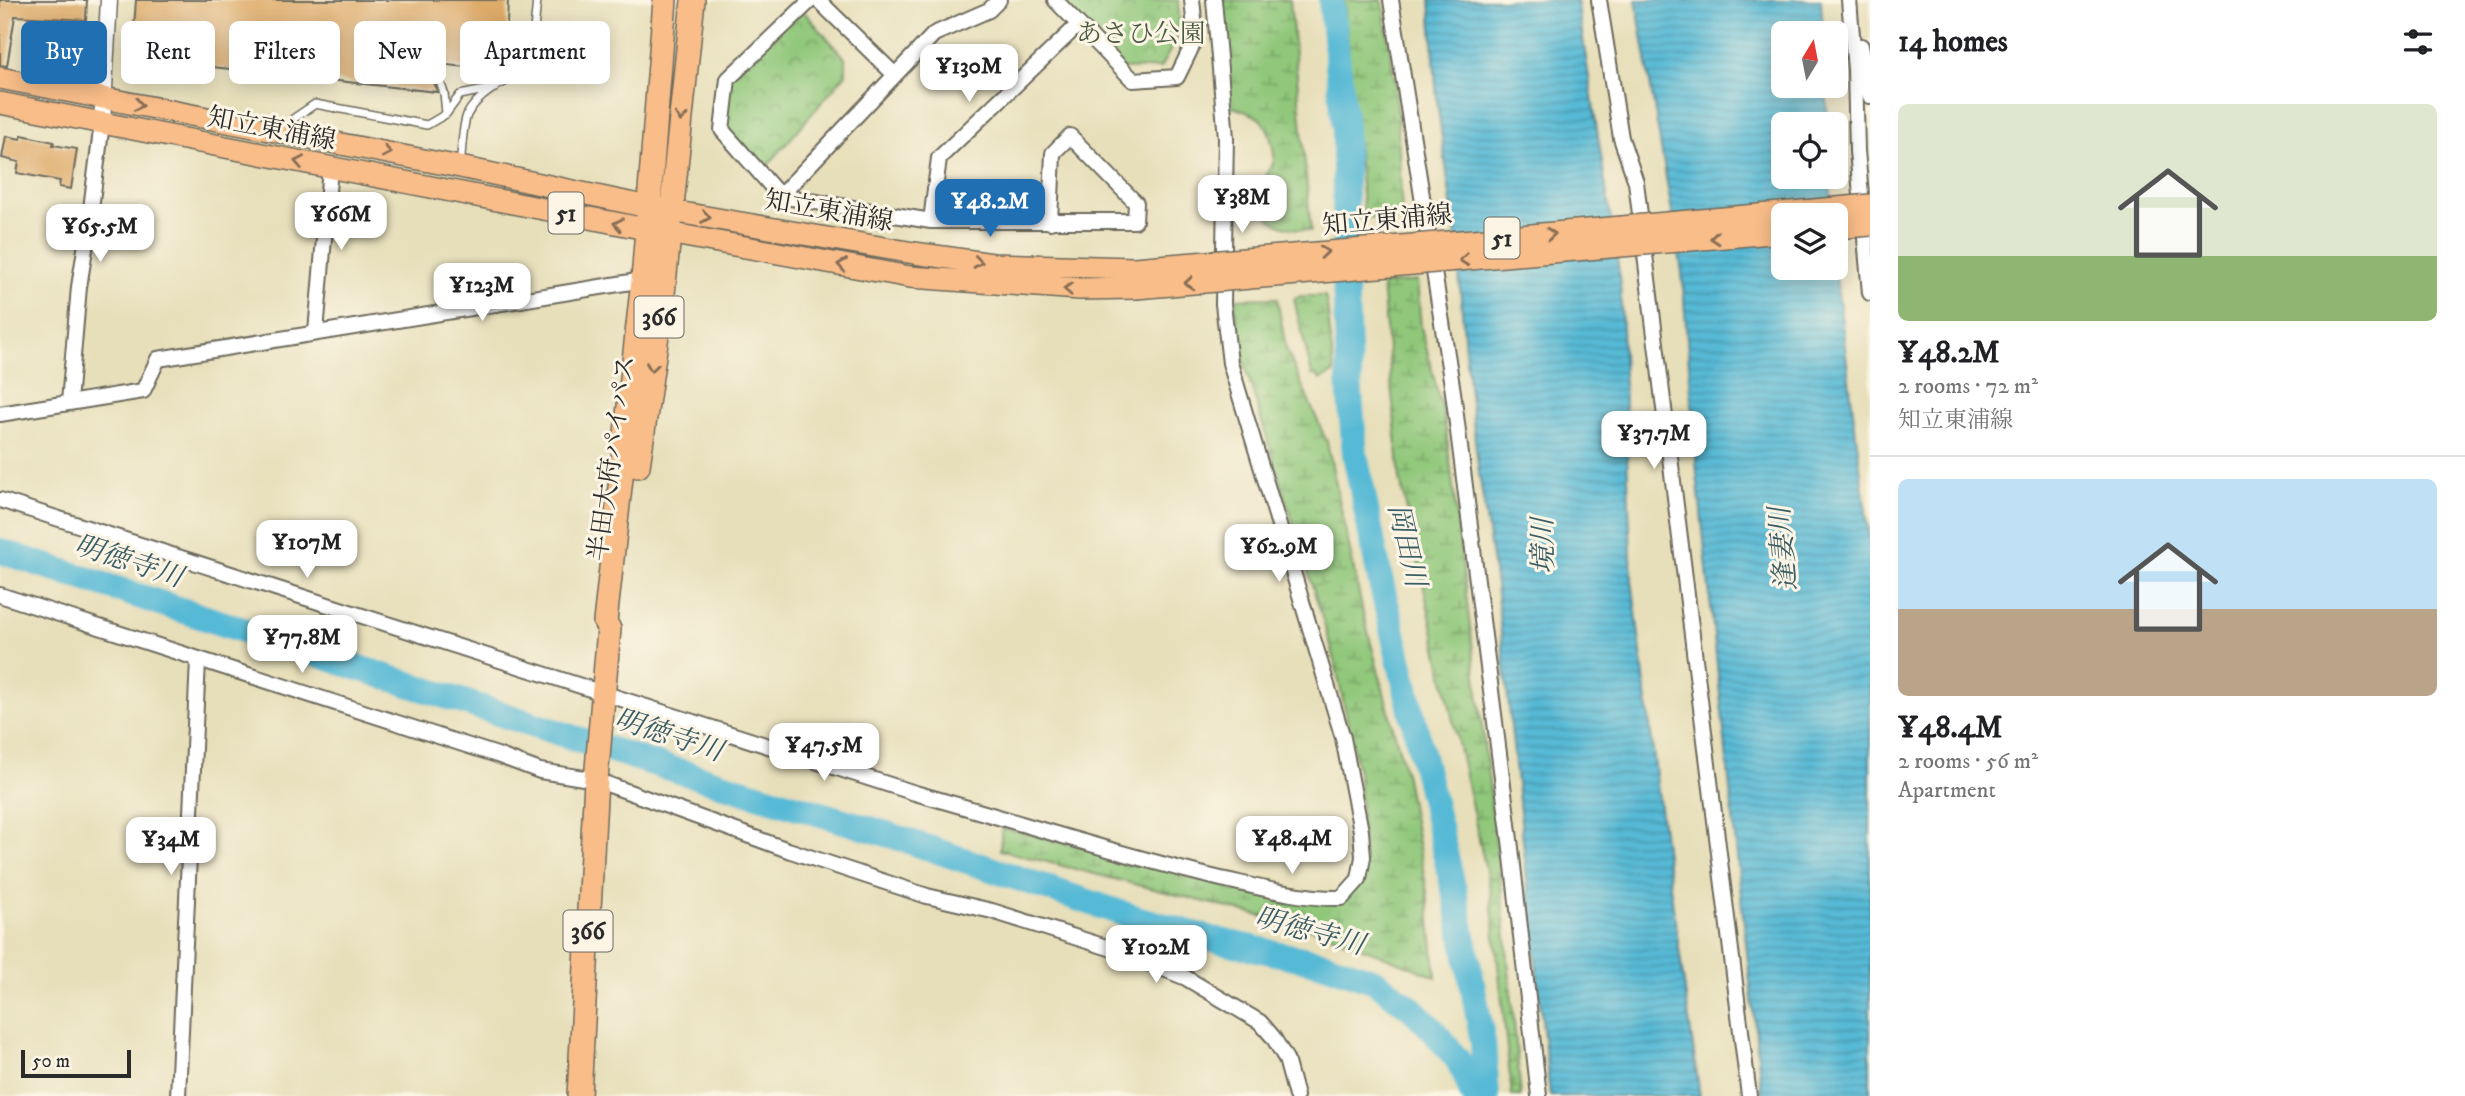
<!DOCTYPE html>
<html lang="en">
<head>
<meta charset="utf-8">
<style>
  :root { --surface:#fff; --page:#f2f2f2; --text:#202124; --muted:#757577; --line:#e0e0e0; --accent:#1f6fb2 }
  body { margin:0; font-family:"IM FELL DW Pica","Noto Serif JP",serif; background:var(--page); color:var(--text); height:100vh; display:flex; flex-direction:column; font-size:26px; white-space:nowrap }
  * { box-sizing:border-box; margin:0 }
  p { font-size:23px; color:var(--muted) }
  .icon { flex:none; width:38px; height:38px; fill:none; stroke:currentColor; stroke-width:2; stroke-linecap:round; stroke-linejoin:round }
  .map { position:relative; flex:1; overflow:hidden }
  .details { display:flex; flex-direction:column; background:var(--surface); width:595px }
  .details>* { flex:none }
  .guide { position:absolute; left:21px; top:21px; width:665px; height:63px; display:flex; gap:14px }
  .needle { width:46px; rotate:10deg }
  .buttons { position:absolute; left:1771px; top:21px; display:grid; gap:14px }
  .buttons a { display:grid; place-items:center; width:77px; height:77px; border-radius:10px; background:var(--surface); box-shadow:0 4px 18px #0003; font-size:35px }
  .scale { position:absolute; left:21px; bottom:18px; width:110px; box-sizing:border-box; padding-left:7px; border:4px solid #2b2b2b; border-top:0; font-size:19px; line-height:24px; white-space:nowrap; color:#2b2b2b; -webkit-text-stroke:5px #fcf5e5; paint-order:stroke }
  .price { position:absolute; translate:-50% -60px; padding:0 16px; border-radius:14px; background:#fff; color:#222; font-size:23px; line-height:46px; filter:drop-shadow(0 2px 4px #0008) }
  .price::after { content:''; position:absolute; left:50%; top:42px; width:21px; height:16px; margin-left:-10px; background:inherit; clip-path:polygon(0 0,100% 0,50% 100%) }
  .price.selected { background:var(--accent); color:#fff }
  ul { padding:0; list-style:none }
  li { display:grid; align-content:center; gap:14px; height:371px; padding:0 28px }
  li+li { border-top:2px solid var(--line) }
  li span { display:grid; place-items:center; height:217px; border-radius:10px; color:#555 }
  li>.icon { margin-inline-start:auto }
  span .icon { width:126px; height:126px; fill:#fffc; stroke-width:1 }
  li b { font-size:30px }
  h2 { display:flex; justify-content:space-between; align-items:center; height:84px; padding:0 28px; font-size:30px }
  .chip { padding:0 24px; border-radius:10px; background:var(--surface); box-shadow:0 4px 18px #0003; font-size:24px; line-height:63px }
  .chip.selected { background:var(--accent); color:#fff }
  main { display:flex; flex:1; min-height:0 }
  .map>svg:first-child { display:block }
  .wetland { fill:url(#wetland-marsh); stroke:#5e7952; stroke-width:2 }
  .park { fill:url(#park-crowns); stroke:#5e7952; stroke-width:2 }
  .water { fill:url(#water-rules); stroke:#407280; stroke-width:2 }
  .lines { fill:none; stroke-linecap:round; stroke-linejoin:round }
  .river { stroke:#56b9d5; stroke-width:26 }
  .building { fill:#deaa69 }
  .service-casing { stroke:#6d6a5d; stroke-width:10 }
  .minor-casing { stroke:#6d6a5d; stroke-width:18 }
  .tertiary-casing { stroke:#6d6a5d; stroke-width:19 }
  .primary-casing { stroke:#6d6a5d; stroke-width:24 }
  .trunk-casing { stroke:#6d6a5d; stroke-width:26 }
  .service { stroke:#fff; stroke-width:7 }
  .minor { stroke:#fff; stroke-width:14 }
  .tertiary { stroke:#fff; stroke-width:16 }
  .primary { stroke:#f8bd89; stroke-width:21 }
  .trunk { stroke:#f8bd89; stroke-width:23 }
  .primary-bridge-casing { stroke:#6d6a5d; stroke-width:24; stroke-linecap:butt }
  .primary-bridge { stroke:#f8bd89; stroke-width:21 }
  .oneway { stroke:#876d55 }
  .labels { text-anchor:middle; stroke-width:6; stroke-linejoin:round; paint-order:stroke }
  .shield { fill:#fcf5e5; stroke:#6a6863; stroke-width:2 }
  .shield-label { font-size:24px; font-weight:bold; fill:#2b2b2b }
  .park-label { font-size:26px; fill:#495a43; stroke:#fcf5e5 }
  .street-label { font-size:26px; fill:#2b2b2b; stroke:#fcf5e5 }
  .water-label { font-size:28px; font-style:italic; fill:#3a5d66; stroke:#fcf5e5 }
</style>
</head>
<body>
<main>
<div class="map">
<svg width="1870" height="1096" viewBox="0 0 1870 1096">
  <defs>
    <pattern id="wetland-marsh" width="20" height="14" patternUnits="userSpaceOnUse" patternTransform="scale(1.75)"><rect width="20" height="14" fill="#90c77a"/><path d="M1 5h8M5 5V1M11 12h8M15 12V8" fill="none" stroke="#76a264"/></pattern>
    <pattern id="park-crowns" width="20" height="18" patternUnits="userSpaceOnUse" patternTransform="scale(1.75)"><rect width="20" height="18" fill="#90c77a"/><path d="M2 6a3 3 0 1 1 6 0M12 15a3 3 0 1 1 6 0" fill="none" stroke="#76a264"/></pattern>
    <pattern id="water-rules" width="6" height="5" patternUnits="userSpaceOnUse" patternTransform="scale(1.75)"><rect width="6" height="5" fill="#56b9d5"/><path d="M0 2.5h6" fill="none" stroke="#4797ad"/></pattern>
  </defs>
  <rect width="100%" height="100%" fill="#fcf5e5"/>
  <filter id="ink" filterUnits="userSpaceOnUse"><feTurbulence type="fractalNoise" baseFrequency=".0143" numOctaves="2"/><feDisplacementMap in="SourceGraphic" scale="14" xChannelSelector="R" yChannelSelector="G"/><feConvolveMatrix kernelMatrix="1 2 1 2 8 2 1 2 1" color-interpolation-filters="sRGB"/></filter>
  <filter id="wash" filterUnits="userSpaceOnUse"><feTurbulence type="fractalNoise" baseFrequency=".00686" numOctaves="4" result="noise"/><feDisplacementMap in="SourceGraphic" scale="28" xChannelSelector="R" yChannelSelector="G"/><feGaussianBlur stdDeviation="1.57" result="paint"/><feColorMatrix in="noise" values="0 0 0 0 0 0 0 0 0 0 0 0 0 0 0 0 0 1.4 0 .05"/><feComposite in="paint" operator="in"/></filter>
  <g filter="url(#wash)">
    <rect width="100%" height="100%" fill="#e7dfba"/>
    <path class="wetland" d="M 1211,0 L 1290,0 L 1311,231 C 1276,227 1254,221 1265,179 C 1266,173 1273,167 1274,160 C 1275,156 1273,149 1272,144 C 1267,116 1253,113 1228,106 Z
      M 1344,0 L 1382,0 L 1396,86 L 1402,219 L 1383,220 L 1364,217 Z
      M 1417,281 L 1421,327 L 1445,421 L 1499,865 L 1521,1096 L 1512,1096 L 1490,889 L 1400,479 L 1382,285 Z
      M 1301,296 L 1325,296 L 1327,305 L 1334,373 L 1320,380 L 1317,375 L 1312,375 L 1294,299 Z
      M 1277,298 L 1286,349 L 1327,442 L 1363,613 L 1405,772 L 1427,892 L 1436,977 L 1323,932 L 1000,850 L 1002,828 L 1269,890 L 1342,898 L 1363,857 L 1359,776 L 1333,653 L 1244,363 L 1234,299 Z"/>
    <path class="park" d="M 1060,0 L 1178,0 L 1180,33 L 1160,68 L 1119,69 Z
      M 796,3 L 846,59 L 846,74 L 763,171 L 722,130 L 728,79 Z"/>
    <path class="water" d="M 1430,0 L 1577,0 L 1620,278 L 1632,579 L 1667,864 L 1700,1096 L 1550,1096 L 1496,585 L 1478,466 L 1465,351 L 1457,246 L 1437,102 Z
      M 1636,0 L 1821,0 L 1823,33 L 1783,33 L 1783,86 L 1826,86 L 1828,124 L 1783,124 L 1783,177 L 1830,177 L 1832,215 L 1783,215 L 1783,268 L 1835,268 L 1870,545 L 1870,1096 L 1762,1096 L 1697,474 L 1682,272 Z"/>
    <g class="lines">
      <path class="river" d="M 1331,0 L 1345,128 L 1345,278 L 1350,396 L 1355,454 L 1379,574 L 1457,903 L 1483,1042 L 1487,1096
        M 0,551 L 642,760 L 890,835 L 1136,918 L 1216,940 L 1325,964 L 1375,981 L 1412,1009 L 1432,1029 L 1461,1064 L 1473,1096"/>
    </g>
    <g id="blocks">
      <path class="building" d="M 0,0 L 87,0 L 86,20 L 15,16 L 7,66 L 0,65 Z
        M 136,0 L 508,0 L 505,71 L 438,64 L 439,76 L 434,82 L 437,92 L 132,58 Z
        M 22,135 L 54,142 L 53,145 L 77,149 L 71,189 L 59,187 L 60,181 L 17,173 L 19,162 L 2,158 L 6,136 L 21,139 Z"/>
    </g>
  </g>
  <g filter="url(#ink)">
    <use href="#blocks" fill-opacity="0" stroke="#6d6a5d" stroke-width="2"/>
    <g class="lines">
      <g class="service-casing">
        <path id="service" d="M 440,82 L 444,93 L 446,113
          M 290,131 L 293,119 L 315,104 L 427,125 L 446,114 L 460,95 L 495,88
          M 460,165 C 462,152 462,127 467,115 C 478,92 509,80 530,69 L 537,0"/>
      </g>
      <g class="minor-casing">
        <path id="minor" d="M 811,0 L 728,79 L 722,130 L 780,196 L 931,221 L 1135,221 L 1136,203 L 1070,136 L 1053,153 L 1050,222
          M 818,0 L 894,74
          M 1055,0 L 1133,80 L 1177,77 L 1196,38 L 1192,0
          M 1391,0 L 1453,392 L 1511,848 L 1539,1096
          M 1599,0 L 1621,138 L 1636,182 L 1749,1096
          M 1849,0 L 1855,70 L 1857,151 L 1870,293
          M 1861,46 L 1870,96
          M 780,196 L 934,34 L 989,10 L 999,0
          M 931,221 L 939,158 L 1078,25
          M 316,332 L 330,168
          M 69,402 L 79,287 L 89,224 L 102,123
          M 0,414 L 143,391 L 158,359 L 643,280
          M 0,500 L 915,793 C 1016,821 1115,854 1217,878 C 1258,887 1300,899 1342,898 L 1359,879 L 1363,857 L 1361,831 L 1343,738 L 1230,363 L 1223,304 L 1226,138 L 1214,0
          M 0,595 L 497,755 L 540,771 L 596,780 L 788,850 L 927,896 L 992,911 L 1122,952 L 1186,978 L 1260,1022 L 1273,1037 L 1286,1059 L 1296,1096
          M 178,1096 L 198,660"/>
      </g>
      <g class="tertiary-casing">
        <path id="tertiary" d="M 102,123 L 109,0"/>
      </g>
      <g class="primary-casing">
        <path id="primary" d="M 0,78 L 460,167 L 648,207 L 914,253 L 993,264 L 1134,268
          M 0,103 L 646,229 L 910,277 L 1080,289 L 1136,288"/>
      </g>
      <g class="trunk-casing">
        <path id="trunk" d="M 638,466 L 663,294 L 693,0
          M 579,1096 L 596,780 L 609,629 L 605,622 L 643,280 L 665,0"/>
      </g>
      <use href="#service" class="service"/>
      <use href="#minor" class="minor"/>
      <use href="#tertiary" class="tertiary"/>
      <use href="#primary" class="primary"/>
      <use href="#trunk" class="trunk"/>
      <g class="primary-bridge-casing">
        <path id="primary-bridge" d="M 1836,228 L 1870,225
          M 1134,268 L 1485,239 L 1870,205
          M 1136,288 L 1783,232"/>
      </g>
      <use href="#primary-bridge" class="primary-bridge"/>
    </g>
    <defs><path id="oneway-chevron" d="M-2-3.5L2.5 0L-2 3.5" fill="none" stroke-width="1.6" stroke-linecap="round" stroke-linejoin="round" transform="scale(1.75)"/></defs>
    <g class="oneway">
      <use href="#oneway-chevron" transform="translate(139 105) rotate(11)"/>
      <use href="#oneway-chevron" transform="translate(681 117) rotate(96)"/>
      <use href="#oneway-chevron" transform="translate(387 152) rotate(11)"/>
      <use href="#oneway-chevron" transform="translate(299 162) rotate(-169)"/>
      <use href="#oneway-chevron" transform="translate(706 217) rotate(10)"/>
      <use href="#oneway-chevron" transform="translate(618 224) rotate(-169)"/>
      <use href="#oneway-chevron" transform="translate(1551 234) rotate(-5)"/>
      <use href="#oneway-chevron" transform="translate(1715 238) rotate(175)"/>
      <use href="#oneway-chevron" transform="translate(1324 252) rotate(-5)"/>
      <use href="#oneway-chevron" transform="translate(1464 260) rotate(175)"/>
      <use href="#oneway-chevron" transform="translate(978 262) rotate(8)"/>
      <use href="#oneway-chevron" transform="translate(842 265) rotate(-170)"/>
      <use href="#oneway-chevron" transform="translate(1189 283) rotate(175)"/>
      <use href="#oneway-chevron" transform="translate(1068 289) rotate(-177)"/>
      <use href="#oneway-chevron" transform="translate(652 367) rotate(98)"/>
    </g>
  </g>
  <g class="labels">
    <g class="shield">
      <rect x="548.5" y="192.5" width="35" height="41" rx="5"/>
      <rect x="1484.5" y="217.5" width="35" height="41" rx="5"/>
      <rect x="634.5" y="296.5" width="49" height="41" rx="5"/>
      <rect x="563.5" y="910.5" width="49" height="41" rx="5"/>
    </g>
    <g class="shield-label">
      <text x="566" y="221">51</text>
      <text x="1502" y="246">51</text>
      <text x="659" y="325">366</text>
      <text x="588" y="939">366</text>
    </g>
    <g class="park-label">
      <text x="1141" y="42">あさひ公園</text>
    </g>
    <g class="street-label">
      <text transform="translate(272 128) rotate(11)" y="9">知立東浦線</text>
      <text transform="translate(829 210) rotate(10)" y="9">知立東浦線</text>
      <text transform="translate(1387 219) rotate(-5)" y="9">知立東浦線</text>
      <text transform="translate(611 458) rotate(-82)" y="9">半田大府パイパス</text>
    </g>
    <g class="water-label">
      <text transform="translate(1408 545) rotate(77)" y="10">岡田川</text>
      <text transform="translate(1542 546) rotate(-91)" y="10">境川</text>
      <text transform="translate(1782 549) rotate(-95)" y="10">逢妻川</text>
      <text transform="translate(129 560) rotate(18)" y="10">明徳寺川</text>
      <text transform="translate(669 734) rotate(18)" y="10">明徳寺川</text>
      <text transform="translate(1310 930) rotate(15)" y="10">明徳寺川</text>
    </g>
  </g>
</svg>
<div class="buttons">
<a><svg class="needle" viewBox="-14 -14 28 28"><path d="M0-13l5 13h-10z" fill="#e53935"/><path d="M0 13l5-13h-10z" fill="#757577"/></svg></a>
<a><svg class="icon" aria-label="locate" viewBox="0 0 24 24"><circle cx="12" cy="12" r="6"/><path d="M12 2v4M12 18v4M2 12h4M18 12h4"/></svg></a>
<a><svg class="icon" aria-label="layers" viewBox="0 0 24 24"><path d="M12 4l9 5-9 5-9-5zM3 14l9 5 9-5"/></svg></a>
</div>
<div class="scale">50 m</div>
<b class="price" style="left:969px;top:104px">¥130M</b>
<b class="price" style="left:1242px;top:235px">¥38M</b>
<b class="price selected" style="left:990px;top:239px">¥48.2M</b>
<b class="price" style="left:341px;top:252px">¥66M</b>
<b class="price" style="left:100px;top:264px">¥65.5M</b>
<b class="price" style="left:482px;top:323px">¥123M</b>
<b class="price" style="left:1654px;top:471px">¥37.7M</b>
<b class="price" style="left:307px;top:580px">¥107M</b>
<b class="price" style="left:1279px;top:584px">¥62.9M</b>
<b class="price" style="left:302px;top:675px">¥77.8M</b>
<b class="price" style="left:824px;top:783px">¥47.5M</b>
<b class="price" style="left:1292px;top:876px">¥48.4M</b>
<b class="price" style="left:171px;top:877px">¥34M</b>
<b class="price" style="left:1156px;top:985px">¥102M</b>
<div class="guide">
<a class="chip selected">Buy</a>
<a class="chip">Rent</a>
<a class="chip">Filters</a>
<a class="chip">New</a>
<a class="chip">Apartment</a>
</div>
</div>
<section class="details">
<h2>14 homes<svg class="icon" aria-label="filters" viewBox="0 0 24 24"><path d="M4 7h16M4 17h16"/><circle cx="9" cy="7" r="2"/><circle cx="15" cy="17" r="2"/></svg></h2>
<ul>
<li><span style="background:linear-gradient(#dfe7d0 70%,#8fb573 0)"><svg class="icon" aria-label="home" viewBox="0 0 24 24"><path d="M3 11l9-7 9 7M6 9v11h12V9"/></svg></span><div><b>¥48.2M</b><p>2 rooms · 72 m²</p><p>知立東浦線</p></div></li>
<li><span style="background:linear-gradient(#bfe0f5 60%,#b9a48a 0)"><svg class="icon" aria-label="home" viewBox="0 0 24 24"><path d="M3 11l9-7 9 7M6 9v11h12V9"/></svg></span><div><b>¥48.4M</b><p>2 rooms · 56 m²</p><p>Apartment</p></div></li>
</ul>
</section>
</main>
</body>
</html>
